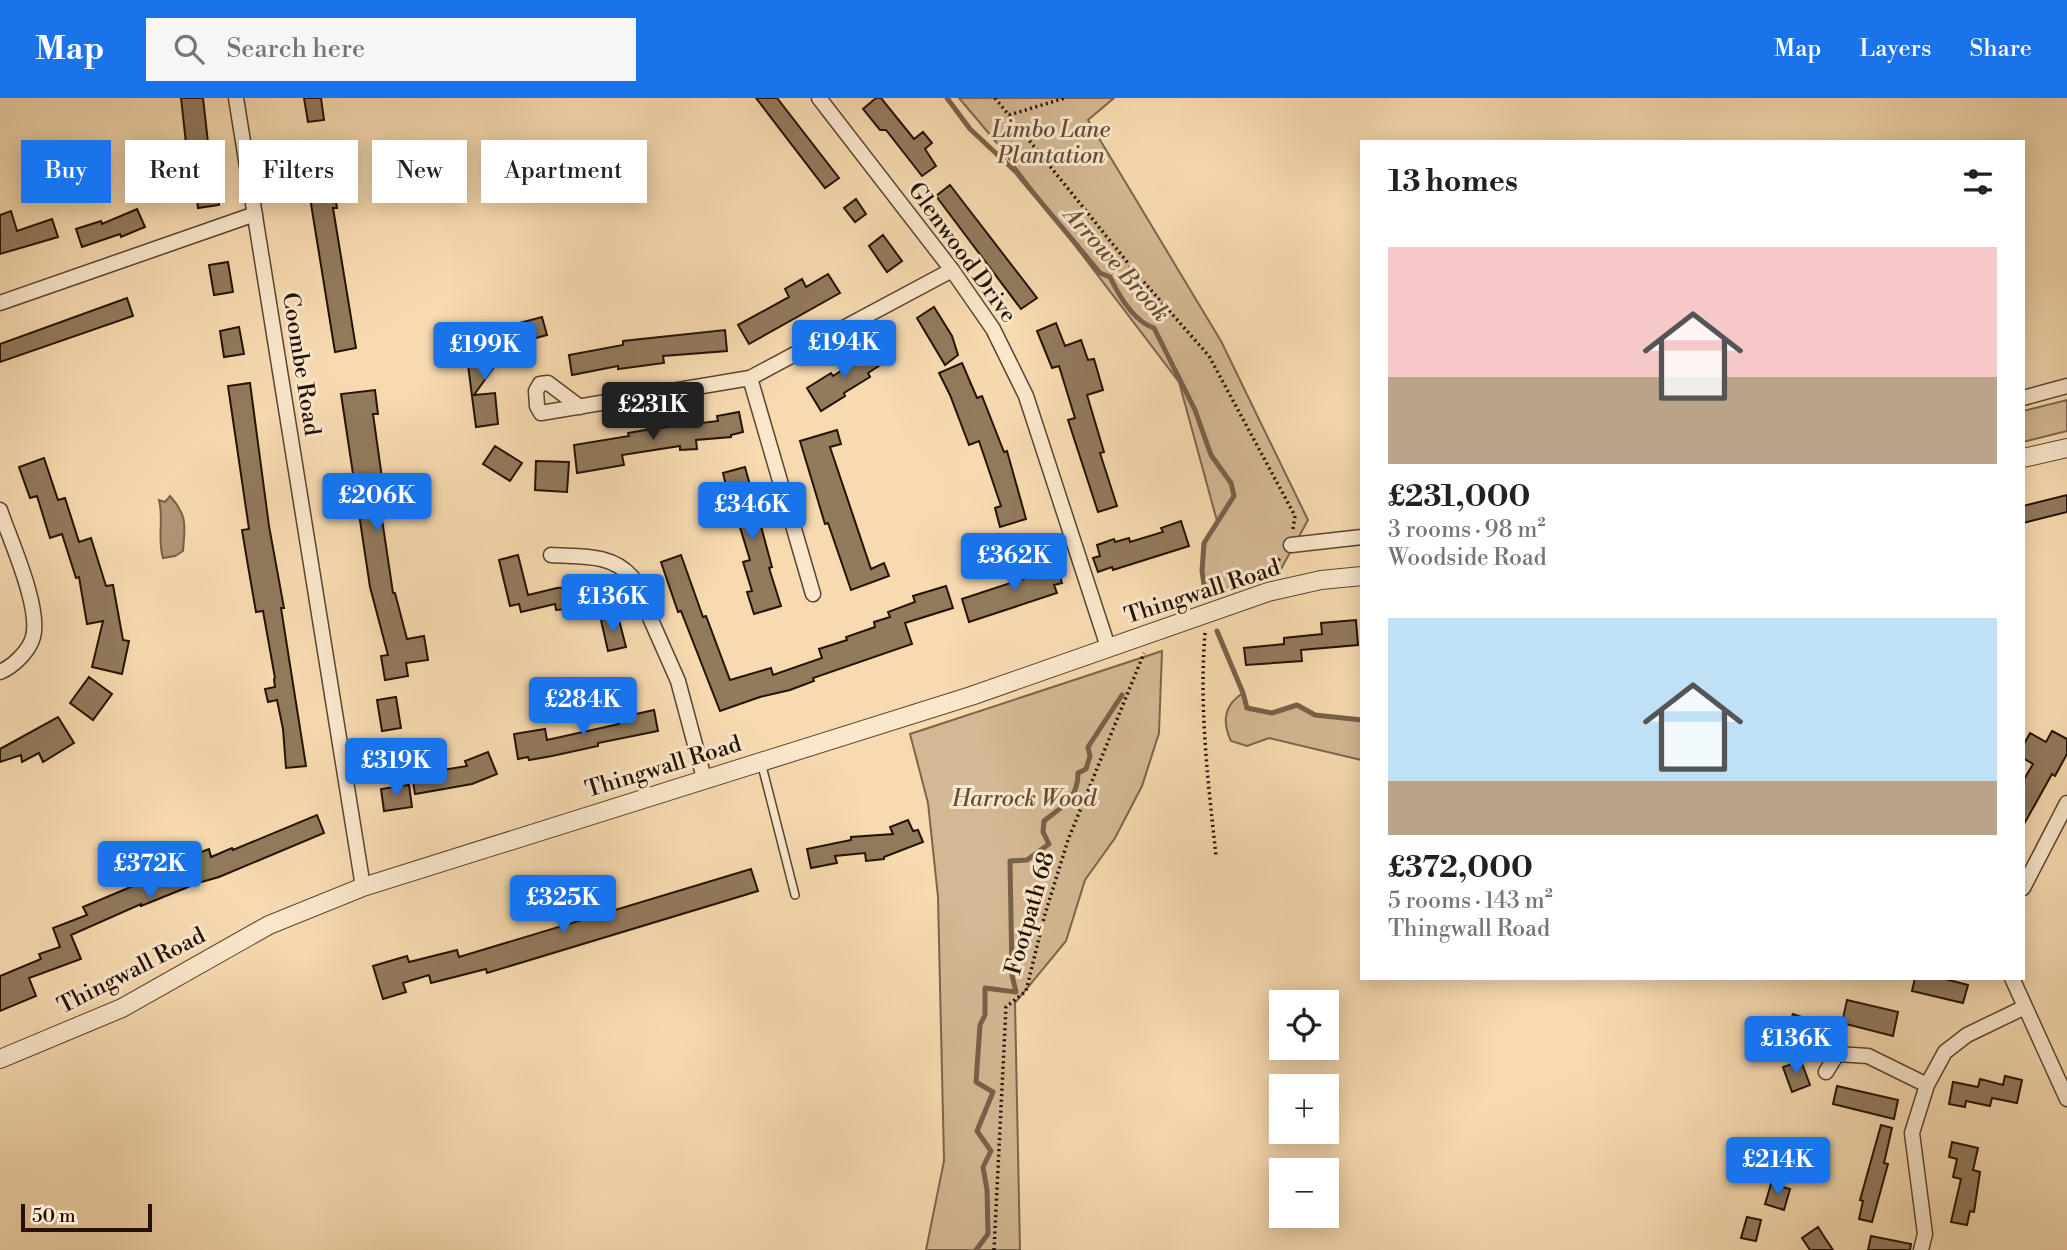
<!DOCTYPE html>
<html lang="en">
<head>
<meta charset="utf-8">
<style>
  :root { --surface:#fff; --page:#f6f6f6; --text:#202124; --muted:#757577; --accent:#1a73e8 }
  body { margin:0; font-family:"Libre Bodoni",serif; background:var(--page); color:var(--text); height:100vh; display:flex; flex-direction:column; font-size:26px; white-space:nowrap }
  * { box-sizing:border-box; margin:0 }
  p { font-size:23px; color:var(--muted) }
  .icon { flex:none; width:38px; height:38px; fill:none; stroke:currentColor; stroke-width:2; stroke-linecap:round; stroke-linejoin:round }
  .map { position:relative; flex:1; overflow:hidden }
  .panel { position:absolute; left:1360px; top:42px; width:665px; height:840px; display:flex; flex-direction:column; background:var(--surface); border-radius:0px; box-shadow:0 4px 18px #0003 }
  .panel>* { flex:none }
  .hud { position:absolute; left:21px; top:42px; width:665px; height:63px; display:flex; gap:14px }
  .tools { position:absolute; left:1269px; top:892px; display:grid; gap:14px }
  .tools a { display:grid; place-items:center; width:70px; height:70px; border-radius:0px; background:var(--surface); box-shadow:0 4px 18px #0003; font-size:35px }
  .scale { position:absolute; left:21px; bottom:18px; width:131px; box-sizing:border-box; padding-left:7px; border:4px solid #251204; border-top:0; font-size:19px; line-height:24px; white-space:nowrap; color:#251204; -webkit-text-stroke:5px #fae7cc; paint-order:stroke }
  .price { position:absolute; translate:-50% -60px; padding:0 16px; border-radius:7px; background:var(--accent); color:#fff; font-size:23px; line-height:46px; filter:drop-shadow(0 2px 4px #0008) }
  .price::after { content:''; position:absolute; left:50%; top:42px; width:21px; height:16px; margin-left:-10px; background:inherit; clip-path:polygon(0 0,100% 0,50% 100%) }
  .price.active { background:#222; color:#fff }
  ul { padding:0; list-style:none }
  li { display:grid; align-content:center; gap:14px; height:371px; padding:0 28px }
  li span { display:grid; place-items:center; height:217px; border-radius:0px; color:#555 }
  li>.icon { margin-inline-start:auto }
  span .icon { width:126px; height:126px; fill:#fffc; stroke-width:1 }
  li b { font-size:30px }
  h2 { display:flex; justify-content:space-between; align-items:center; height:84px; padding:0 28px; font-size:30px }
  .chip { padding:0 24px; border-radius:0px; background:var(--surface); box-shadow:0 4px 18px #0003; font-size:24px; line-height:63px }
  .chip.active { background:var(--accent); color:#fff }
  header { display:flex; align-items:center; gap:42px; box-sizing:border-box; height:98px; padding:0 35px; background:var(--accent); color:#fff }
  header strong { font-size:33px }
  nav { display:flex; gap:38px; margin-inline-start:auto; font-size:24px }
  .search { width:490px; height:63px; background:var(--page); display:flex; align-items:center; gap:18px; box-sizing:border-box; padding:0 24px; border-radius:0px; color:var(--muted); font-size:26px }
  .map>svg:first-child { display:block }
  .green { fill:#d3b893; stroke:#7c654c; stroke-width:2 }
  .water { fill:#b09676; stroke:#786148; stroke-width:2 }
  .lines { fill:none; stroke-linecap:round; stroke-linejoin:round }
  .stream { stroke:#786148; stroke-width:5 }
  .building { fill:#927a5d; stroke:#251204; stroke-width:2 }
  .service-casing { stroke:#5a442f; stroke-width:10 }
  .minor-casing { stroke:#5a442f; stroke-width:17 }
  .tertiary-casing { stroke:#5a442f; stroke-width:20 }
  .path { stroke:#251204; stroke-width:3.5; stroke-dasharray:2 3.5; stroke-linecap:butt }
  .service { stroke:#fae7cc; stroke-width:7 }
  .minor { stroke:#fae7cc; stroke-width:14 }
  .tertiary { stroke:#fae7cc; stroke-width:18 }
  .labels { text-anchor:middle; stroke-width:6; stroke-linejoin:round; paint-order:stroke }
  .park-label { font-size:23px; font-style:italic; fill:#624c36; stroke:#fae7cc }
  .street-label { font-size:23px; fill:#251204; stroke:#fae7cc }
  .water-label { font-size:24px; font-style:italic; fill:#644d37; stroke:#fae7cc }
</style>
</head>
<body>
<header>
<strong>Map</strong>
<div class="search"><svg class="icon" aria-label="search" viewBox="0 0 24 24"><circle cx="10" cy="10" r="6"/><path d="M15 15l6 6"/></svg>Search here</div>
<nav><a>Map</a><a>Layers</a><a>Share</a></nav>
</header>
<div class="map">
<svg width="2067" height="1152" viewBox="0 0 2067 1152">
  <rect width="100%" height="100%" fill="#f7dab0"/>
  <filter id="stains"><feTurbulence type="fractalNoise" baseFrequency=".00286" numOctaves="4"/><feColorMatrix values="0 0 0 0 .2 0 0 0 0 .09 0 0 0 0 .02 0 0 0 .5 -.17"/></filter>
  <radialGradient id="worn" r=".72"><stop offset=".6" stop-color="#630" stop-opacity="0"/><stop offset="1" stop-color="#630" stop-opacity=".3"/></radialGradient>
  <path class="green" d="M 959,0 L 1114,0 L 1088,22 L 1221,243 L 1308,422 L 1281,471 L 1207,498 L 1202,473 L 1204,445 L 1217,423 L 1179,284 L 997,45 Z
    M 2067,302 L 2067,333 L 2023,344 L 2023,313 Z
    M 1162,553 L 1159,635 L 1142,688 L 1115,740 L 1085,782 L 1066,843 L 1015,905 L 1020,1152 L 926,1152 L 944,1063 L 938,799 L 928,705 L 910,636 Z
    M 1243,595 L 1247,610 L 1272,615 L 1297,607 L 1315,617 L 1361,622 L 1361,662 L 1269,640 L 1247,648 L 1231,643 C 1222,624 1224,607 1243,595 Z"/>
  <path class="water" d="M 170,398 C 188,418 185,428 183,453 L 175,458 L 163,460 C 157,441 164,422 159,402 L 165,404 Z"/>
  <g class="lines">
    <path class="stream" d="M 947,0 L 970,31 L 1016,74 L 1100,175 L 1110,179 C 1119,198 1133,223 1154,230 L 1195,312 L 1211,357 L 1231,385 L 1234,398 L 1204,445 L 1202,473 L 1205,493
      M 1217,533 L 1243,595 L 1247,610 L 1272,615 L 1297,607 L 1315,617 L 1362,622
      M 976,1152 L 988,1136 L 987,1092 L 983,1069 L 991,1053 L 977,1033 L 993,994 L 976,984 L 980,927 L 985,917 L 985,890 L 1016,894 L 1012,877 L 1010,763 L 1027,762 L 1049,746 L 1043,734 L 1044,723 C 1063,708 1078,701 1078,675 L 1086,671 L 1090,658 L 1088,649 L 1122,597"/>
  </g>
  <path class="building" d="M 181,0 L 203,0 L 211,71 L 215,70 L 219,107 L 198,110 L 193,62 L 188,63 Z
    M 304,0 L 321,0 L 324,22 L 308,24 Z
    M 756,0 L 777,0 L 839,80 L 825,90 Z
    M 876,0 L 881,0 L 914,41 L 923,34 L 932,45 L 925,51 L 936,68 L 922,78 L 886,32 L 880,32 L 863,11 Z
    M 332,78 L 337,110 L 333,110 L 356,250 L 335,254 L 307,81 Z
    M 950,87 L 1037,200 L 1021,211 L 936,98 Z
    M 856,101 L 866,116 L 855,124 L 844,110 Z
    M 137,111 L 145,129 L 121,139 L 120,136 L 82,149 L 76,131 L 101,123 L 102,126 Z
    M 11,113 L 17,133 L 52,121 L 58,139 L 0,156 L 0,117 Z
    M 883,137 L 902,163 L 887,174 L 869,148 Z
    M 228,164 L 233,194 L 214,197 L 209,167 Z
    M 828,176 L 840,195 L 749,246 L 738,227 L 789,199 L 785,191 L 802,181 L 806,189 Z
    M 127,200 L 133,218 L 0,264 L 0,246 Z
    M 934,209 L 952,238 L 958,257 L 945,267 L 917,220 Z
    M 542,219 L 547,237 L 517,245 L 512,227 Z
    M 1056,225 L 1065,248 L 1081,242 L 1088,262 L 1094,261 L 1103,292 L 1087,297 L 1104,354 L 1100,355 L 1117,408 L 1098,414 L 1068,322 L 1075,320 L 1059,268 L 1052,270 L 1037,233 Z
    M 239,229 L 244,256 L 224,259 L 220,233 Z
    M 725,232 L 727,253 L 663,258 L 664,265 L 618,271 L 618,268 L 572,277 L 569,257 L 623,247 L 623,243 Z
    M 488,238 L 507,251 L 474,297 L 495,295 L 498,326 L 476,329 L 468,267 Z
    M 877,250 L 885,264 L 868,275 L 870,279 L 844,295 L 845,298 L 821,313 L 807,290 L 831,275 L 833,278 Z
    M 962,265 L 977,300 L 982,298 L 1004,354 L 1007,353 L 1026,421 L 1000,429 L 995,410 L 1001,408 L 979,343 L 969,347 L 950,297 L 939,275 Z
    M 250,285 L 269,428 L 284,510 L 281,510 L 306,668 L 286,670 L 283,631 L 277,602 L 268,604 L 265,591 L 275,589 L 274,581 L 275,580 L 263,513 L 256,514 L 247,462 L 242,432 L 249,431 L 228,288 Z
    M 375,292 L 378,316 L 373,316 L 382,380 L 376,381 L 393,495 L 395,495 L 407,541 L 424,538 L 428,562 L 406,565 L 408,578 L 385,582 L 381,558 L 388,557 L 370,489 L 341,296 Z
    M 739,314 L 743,334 L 731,337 L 731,339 L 696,342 L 697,351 L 680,352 L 680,348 L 622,357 L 624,367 L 577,375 L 574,347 L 629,338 L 628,335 L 645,332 L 718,323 L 717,318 Z
    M 837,332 L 841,346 L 830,349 L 871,471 L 884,465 L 889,478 L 851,492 L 828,425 L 825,426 L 800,343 Z
    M 495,348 L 522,365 L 510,383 L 483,366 Z
    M 44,360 L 58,402 L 65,400 L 79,444 L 91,440 L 106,488 L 113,487 L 123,542 L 129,543 L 122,576 L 92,569 L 103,523 L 87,526 L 79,479 L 76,480 L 62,436 L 50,440 L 37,398 L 30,400 L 19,369 Z
    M 536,363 L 569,364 L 567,394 L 535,392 Z
    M 745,369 L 772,469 L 769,470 L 781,508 L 754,516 L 747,494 L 752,493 L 743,464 L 750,462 L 735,413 L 732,414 L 723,375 Z
    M 2067,397 L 2067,414 L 2023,425 L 2023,408 Z
    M 1181,423 L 1189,448 L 1113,472 L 1112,469 L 1098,474 L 1093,460 L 1100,458 L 1097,447 L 1114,441 L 1115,444 L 1129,440 L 1130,444 L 1163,434 L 1161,430 Z
    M 518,457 L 528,497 L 557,490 L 583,488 L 584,510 L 556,512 L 555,506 L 521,514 L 519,506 L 510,508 L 499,462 Z
    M 681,457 L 703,519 L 706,518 L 730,582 L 771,570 L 773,577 L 822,560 L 819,551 L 847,542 L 846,539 L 875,529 L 874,524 L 890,519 L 888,514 L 915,504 L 913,498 L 946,488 L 953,510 L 905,525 L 912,546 L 813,580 L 814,583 L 790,592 L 760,599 L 720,613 L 681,513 L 678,514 L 661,464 Z
    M 1055,462 L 1062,485 L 1054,487 L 1057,495 L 969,524 L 962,501 L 1041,475 L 1038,468 Z
    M 618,518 L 626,549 L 608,553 L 601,522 Z
    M 1356,522 L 1358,547 L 1301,552 L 1302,563 L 1246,567 L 1244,550 L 1284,546 L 1284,540 L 1322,536 L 1321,525 Z
    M 89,579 L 112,596 L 93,622 L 70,605 Z
    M 396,599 L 401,630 L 382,633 L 377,602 Z
    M 654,612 L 658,633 L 598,645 L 598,648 L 552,658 L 529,662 L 528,659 L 518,661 L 514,636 L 545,631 L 547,642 L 619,626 L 618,620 Z
    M 58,619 L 74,645 L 43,664 L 39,655 L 22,664 L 21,657 L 0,664 L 0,651 Z
    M 2052,633 L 2067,641 L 2067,656 L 2055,678 L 2052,676 L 2023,728 L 2023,683 L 2033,666 L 2023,660 L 2023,648 L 2030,635 L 2046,644 Z
    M 488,654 L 497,676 L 472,686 L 415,696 L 412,677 L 467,668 L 465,663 Z
    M 409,687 L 412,709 L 384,713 L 381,691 Z
    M 317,717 L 324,735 L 219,779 L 198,785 L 141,808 L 141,806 L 71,837 L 81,861 L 29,880 L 36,898 L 0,913 L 0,878 L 41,861 L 39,856 L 60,849 L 53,830 L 87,817 L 83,809 L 190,764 L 188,759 L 209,751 L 211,759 L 232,750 L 233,752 Z
    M 908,722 L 913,733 L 918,732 L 923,744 L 884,759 L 884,761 L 866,763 L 865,755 L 835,758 L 837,765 L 811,770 L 807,751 L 851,742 L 851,739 L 893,736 L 890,729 Z
    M 751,771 L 758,793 L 487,875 L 486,871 L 431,885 L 429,877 L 403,885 L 406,894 L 383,901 L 373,868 L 407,858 L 409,864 L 457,852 L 459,859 Z
    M 1915,880 L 1941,880 L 1968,887 L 1963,905 L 1912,893 Z
    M 1847,902 L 1898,914 L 1893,938 L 1842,925 Z
    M 1793,916 L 1810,922 L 1804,940 L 1786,934 Z
    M 1801,963 L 1810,987 L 1792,994 L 1783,969 Z
    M 2005,978 L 2022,982 L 2017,1005 L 1992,1000 L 1990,1008 L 1966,1003 L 1965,1009 L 1949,1006 L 1953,984 L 1978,989 L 1980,981 L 2003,987 Z
    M 1837,988 L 1898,1002 L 1894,1021 L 1833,1006 Z
    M 1881,1027 L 1892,1030 L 1884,1065 L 1888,1066 L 1872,1124 L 1859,1121 L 1863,1103 L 1860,1102 Z
    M 1952,1044 L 1978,1050 L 1973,1072 L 1980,1074 L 1974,1114 L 1970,1113 L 1967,1127 L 1951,1124 L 1961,1081 L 1953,1079 L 1957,1061 L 1949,1059 Z
    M 1771,1086 L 1790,1091 L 1784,1112 L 1765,1106 Z
    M 1747,1119 L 1761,1122 L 1756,1143 L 1741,1140 Z
    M 1818,1129 L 1825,1140 L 1833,1152 L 1810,1152 L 1802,1140 Z
    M 1871,1138 L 1911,1146 L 1910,1152 L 1868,1152 Z"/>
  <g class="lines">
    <g class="service-casing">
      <path id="service" d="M 761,664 L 795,797"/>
    </g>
    <g class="minor-casing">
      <path id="minor" d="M 236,0 L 363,789
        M 819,0 L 952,172 L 993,231 L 1026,298 L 1108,549
        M 0,205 L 255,116
        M 750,280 L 813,496
        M 2023,300 L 2067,288
        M 580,309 L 548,285 L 540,286 L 536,293 L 537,308 L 541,315 L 750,280 L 952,172
        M 0,412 C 10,442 41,509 33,539 C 29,553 14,568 0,574
        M 1291,447 L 1362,439
        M 551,457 C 581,459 611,455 632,479 L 678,583 L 704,680
        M 2023,790 L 2067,705
        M 2012,880 L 2067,1001
        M 1829,938 L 1837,956
        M 1826,974 L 1837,956 L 1868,958 L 1927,987
        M 1921,1152 L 1925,1136 L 1912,1035 L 1927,987 L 1945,954 L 1967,937 L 2025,909"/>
    </g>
    <g class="tertiary-casing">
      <path id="tertiary" d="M 2023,360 L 2067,350
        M 0,961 L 122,910 L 269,827 L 363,789 L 971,598 L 1268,494 L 1321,482 L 1362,478"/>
    </g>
    <path class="path" d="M 995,0 L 1136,175 L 1209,258 L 1295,418 L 1293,431
      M 1009,17 L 1065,0
      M 1268,475 L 1281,459
      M 1205,535 C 1199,610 1208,683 1216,758
      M 994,1152 L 1006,909 L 1026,893 L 1045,816 L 1068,742 L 1144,555"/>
    <use href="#service" class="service"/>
    <use href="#minor" class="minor"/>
    <use href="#tertiary" class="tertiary"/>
  </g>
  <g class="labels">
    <g class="park-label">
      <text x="1051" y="39">Limbo Lane<tspan x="1051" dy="26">Plantation</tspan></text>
      <text x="1024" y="708">Harrock Wood</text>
    </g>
    <g class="street-label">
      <text transform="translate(963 154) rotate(54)" y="8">Glenwood Drive</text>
      <text transform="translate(302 266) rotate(81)" y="8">Coombe Road</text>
      <text transform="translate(1202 493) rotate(-18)" y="8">Thingwall Road</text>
      <text transform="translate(663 668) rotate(-17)" y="8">Thingwall Road</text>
      <text transform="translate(1029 815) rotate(-74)" y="8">Footpath 68</text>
      <text transform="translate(131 872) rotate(-27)" y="8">Thingwall Road</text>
    </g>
    <g class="water-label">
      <text transform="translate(1117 166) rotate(48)" y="8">Arrowe Brook</text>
    </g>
  </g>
  <rect width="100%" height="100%" filter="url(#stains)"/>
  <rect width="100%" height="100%" fill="url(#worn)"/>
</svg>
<div class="tools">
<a><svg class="icon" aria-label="locate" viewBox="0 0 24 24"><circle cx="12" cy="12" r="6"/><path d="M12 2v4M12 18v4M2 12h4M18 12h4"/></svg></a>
<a>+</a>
<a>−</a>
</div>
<div class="scale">50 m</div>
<b class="price" style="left:844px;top:282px">£194K</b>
<b class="price" style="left:485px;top:284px">£199K</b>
<b class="price active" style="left:653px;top:344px">£231K</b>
<b class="price" style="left:377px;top:435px">£206K</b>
<b class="price" style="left:752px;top:444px">£346K</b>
<b class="price" style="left:1014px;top:495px">£362K</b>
<b class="price" style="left:613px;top:536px">£136K</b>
<b class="price" style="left:583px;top:639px">£284K</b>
<b class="price" style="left:396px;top:700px">£319K</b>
<b class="price" style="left:150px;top:803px">£372K</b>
<b class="price" style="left:563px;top:837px">£325K</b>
<b class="price" style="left:1796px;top:978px">£136K</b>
<b class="price" style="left:1778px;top:1099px">£214K</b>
<div class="hud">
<a class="chip active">Buy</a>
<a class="chip">Rent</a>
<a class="chip">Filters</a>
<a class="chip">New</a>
<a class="chip">Apartment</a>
</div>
<section class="panel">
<h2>13 homes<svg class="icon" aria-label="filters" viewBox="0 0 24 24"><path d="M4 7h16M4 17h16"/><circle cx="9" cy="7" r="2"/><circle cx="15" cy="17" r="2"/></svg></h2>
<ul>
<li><span style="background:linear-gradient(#f6c9c9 60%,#b9a48a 0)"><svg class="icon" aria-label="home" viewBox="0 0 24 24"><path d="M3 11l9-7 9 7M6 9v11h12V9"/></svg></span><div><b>£231,000</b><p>3 rooms · 98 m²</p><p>Woodside Road</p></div></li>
<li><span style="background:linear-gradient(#bfe0f5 75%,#b9a48a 0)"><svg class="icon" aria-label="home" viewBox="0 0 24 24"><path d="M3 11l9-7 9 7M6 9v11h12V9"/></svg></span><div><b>£372,000</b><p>5 rooms · 143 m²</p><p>Thingwall Road</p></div></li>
</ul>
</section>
</div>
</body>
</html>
